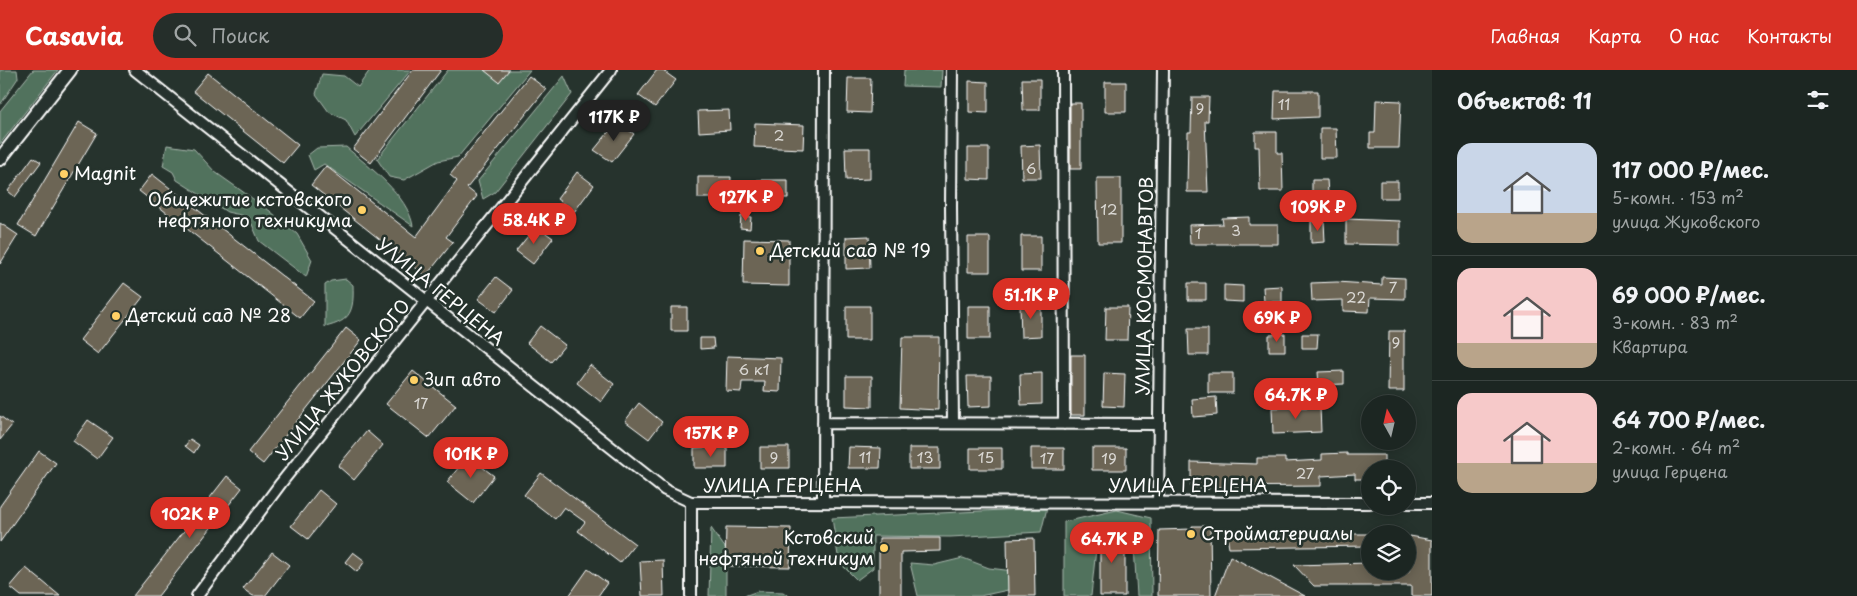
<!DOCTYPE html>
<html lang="ru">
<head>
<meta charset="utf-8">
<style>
  :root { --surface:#1c2622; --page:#252e2a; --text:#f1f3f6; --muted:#a0a5a5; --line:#3a4340; --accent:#d93025 }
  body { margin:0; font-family:"Playpen Sans",sans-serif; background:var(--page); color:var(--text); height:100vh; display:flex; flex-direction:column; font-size:19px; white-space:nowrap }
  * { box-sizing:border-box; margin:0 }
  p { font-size:16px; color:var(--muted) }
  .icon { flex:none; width:28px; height:28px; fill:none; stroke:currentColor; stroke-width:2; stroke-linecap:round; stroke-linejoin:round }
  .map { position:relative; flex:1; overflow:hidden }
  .sheet { display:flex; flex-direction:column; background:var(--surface); width:425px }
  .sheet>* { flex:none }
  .needle { width:32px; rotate:352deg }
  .fabs { position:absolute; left:1361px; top:325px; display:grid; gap:10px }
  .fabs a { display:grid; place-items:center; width:55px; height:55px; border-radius:50%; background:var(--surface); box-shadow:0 2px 12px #0003,0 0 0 1px var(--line); font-size:25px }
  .price { position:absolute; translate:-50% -42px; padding:0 11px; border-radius:18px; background:var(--accent); color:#fff; font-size:16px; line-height:32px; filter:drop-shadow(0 1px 2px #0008) }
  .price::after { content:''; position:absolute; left:50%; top:30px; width:15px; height:11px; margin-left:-8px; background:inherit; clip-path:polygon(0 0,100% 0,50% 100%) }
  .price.current { background:#222; color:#fff }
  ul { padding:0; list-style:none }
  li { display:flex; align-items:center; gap:15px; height:125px; padding:0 25px }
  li+li { border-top:1px solid var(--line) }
  li span { display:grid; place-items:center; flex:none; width:140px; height:100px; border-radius:15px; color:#555 }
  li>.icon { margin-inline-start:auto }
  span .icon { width:60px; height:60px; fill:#fffc; stroke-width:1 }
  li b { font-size:21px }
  h2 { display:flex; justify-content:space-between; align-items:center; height:60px; padding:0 25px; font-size:21px }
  header { display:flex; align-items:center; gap:30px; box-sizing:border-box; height:70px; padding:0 25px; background:var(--accent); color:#fff }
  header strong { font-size:24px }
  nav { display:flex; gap:28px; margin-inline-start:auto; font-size:18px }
  .search { width:350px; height:45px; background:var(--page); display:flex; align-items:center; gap:12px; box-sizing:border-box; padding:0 18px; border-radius:28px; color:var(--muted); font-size:19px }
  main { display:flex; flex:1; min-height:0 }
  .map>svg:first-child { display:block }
  .green { fill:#51725d; stroke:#a8b8ae }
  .building { fill:#6c6554; stroke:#fff }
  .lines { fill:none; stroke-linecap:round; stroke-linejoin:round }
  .minor-casing { stroke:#fff; stroke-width:14 }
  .tertiary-casing { stroke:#fff; stroke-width:16 }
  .minor { stroke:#26332d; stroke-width:10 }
  .tertiary { stroke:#26332d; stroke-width:12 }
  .poi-dot { fill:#ffd166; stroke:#26332d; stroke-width:2 }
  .labels { text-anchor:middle; stroke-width:5; stroke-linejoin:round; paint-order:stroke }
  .number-label { font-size:15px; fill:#dad8d4 }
  .poi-label { font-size:18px; fill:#fff; stroke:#26332d; text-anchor:start }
  .street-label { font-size:18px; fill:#fff; stroke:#26332d }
</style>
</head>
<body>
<header>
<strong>Casavia</strong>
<div class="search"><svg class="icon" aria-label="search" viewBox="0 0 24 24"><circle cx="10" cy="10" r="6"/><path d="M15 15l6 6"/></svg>Поиск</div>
<nav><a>Главная</a><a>Карта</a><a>О нас</a><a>Контакты</a></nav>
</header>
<main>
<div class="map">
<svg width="1432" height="526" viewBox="0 0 1432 526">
  <rect width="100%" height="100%" fill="#26332d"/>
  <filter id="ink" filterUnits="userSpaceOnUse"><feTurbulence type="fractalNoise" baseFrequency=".02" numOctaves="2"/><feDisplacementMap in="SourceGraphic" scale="10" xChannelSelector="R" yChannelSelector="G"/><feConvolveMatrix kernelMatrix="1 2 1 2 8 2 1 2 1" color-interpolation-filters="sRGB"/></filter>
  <g filter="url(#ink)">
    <path class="green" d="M 0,0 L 17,0 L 18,8 L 0,35 Z
      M 33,0 L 58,0 L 0,74 L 0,41 Z
      M 370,0 L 411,0 L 355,67 L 346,50 L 329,42 L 316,24 L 322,4 L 344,6 L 358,17 Z
      M 448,0 L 530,0 L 458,87 L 438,91 L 404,110 L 389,107 L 377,89 Z
      M 904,0 L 942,0 L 941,17 L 903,16 Z
      M 564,6 L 572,24 L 495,122 L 483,129 L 478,111 Z
      M 167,75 L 194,79 L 215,102 L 270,141 L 297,164 L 312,190 L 306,207 L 259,171 L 249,147 L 227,142 L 177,110 L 173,102 L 163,96 Z
      M 346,77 C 369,97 408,125 413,156 L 324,94 L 314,100 L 308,85 L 317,78 Z
      M 346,209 L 353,215 C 354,241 351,251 325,257 L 325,215 L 331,211 Z
      M 1047,438 L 1041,462 L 950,467 L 873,466 L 873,498 L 857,510 L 839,492 L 832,448 Z
      M 1117,440 L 1151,448 L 1152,526 L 1137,526 L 1133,459 L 1098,460 L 1091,526 L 1064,526 L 1064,452 Z
      M 711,458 L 726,479 L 726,526 L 709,526 Z
      M 963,488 L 989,498 L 1029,503 L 1031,515 L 980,526 L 918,526 L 910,493 L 934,495 Z
      M 758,521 L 783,522 L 789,526 L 744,526 Z"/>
    <path class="building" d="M 413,0 L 441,0 L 371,93 L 353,79 Z
      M 484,0 L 509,0 L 499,12 Z
      M 657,0 L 662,0 L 676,10 L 655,37 L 638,25 Z
      M 208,3 L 298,75 L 283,93 L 193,21 Z
      M 529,6 L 546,19 L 467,118 L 477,126 L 446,167 L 453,172 L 426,206 L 311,115 L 326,96 L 416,167 L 457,111 L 450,105 Z
      M 848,8 L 871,8 L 870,43 L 847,42 Z
      M 1022,9 L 1040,9 L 1040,40 L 1023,40 Z
      M 969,11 L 988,12 L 988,43 L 969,42 Z
      M 1105,12 L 1126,12 L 1126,42 L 1105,42 Z
      M 1275,21 L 1318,21 L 1318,47 L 1274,49 Z
      M 1192,27 L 1209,27 L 1208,51 L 1205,51 L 1208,122 L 1187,122 L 1188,62 L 1191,62 Z
      M 1376,30 L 1401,31 L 1399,78 L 1370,78 L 1370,63 L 1375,63 Z
      M 1070,33 L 1081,33 L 1081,99 L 1070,99 Z
      M 729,40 L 730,60 L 699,62 L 698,41 Z
      M 79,52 L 97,63 L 36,166 L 18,155 Z
      M 617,52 L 634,64 L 612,92 L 594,80 Z
      M 755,53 L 804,55 L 803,79 L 754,77 Z
      M 1320,58 L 1336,58 L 1337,88 L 1320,88 Z
      M 1255,62 L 1277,62 L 1277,83 L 1282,83 L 1283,121 L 1260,121 L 1259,77 L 1255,77 Z
      M 1040,75 L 1041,108 L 1022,108 L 1021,76 Z
      M 845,78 L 870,78 L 870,109 L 846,110 Z
      M 968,78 L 989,78 L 989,110 L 968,109 Z
      M 33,87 L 41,92 L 15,127 L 8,121 Z
      M 577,102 L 594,115 L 574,142 L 557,129 Z
      M 152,104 L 314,231 L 300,248 L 139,121 Z
      M 698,107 L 731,107 L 730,128 L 698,128 Z
      M 1097,108 L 1121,108 L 1121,173 L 1098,173 Z
      M 757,110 L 788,110 L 788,128 L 756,128 Z
      M 1312,110 L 1327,110 L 1328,124 L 1312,124 Z
      M 1380,111 L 1398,111 L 1398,128 L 1380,128 Z
      M 741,146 L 751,147 L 750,159 L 740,158 Z
      M 1249,147 L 1249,155 L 1278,155 L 1278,174 L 1190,174 L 1189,155 L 1223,154 L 1222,148 Z
      M 1346,149 L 1400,151 L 1400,175 L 1346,174 Z
      M 1311,151 L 1324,151 L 1325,172 L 1311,173 Z
      M 0,153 L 18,165 L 0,194 Z
      M 536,156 L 553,168 L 533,194 L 516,181 Z
      M 869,166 L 870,198 L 846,199 L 846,167 Z
      M 1021,166 L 1041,166 L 1041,201 L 1021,201 Z
      M 968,167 L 990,167 L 990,202 L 968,202 Z
      M 744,169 L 789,170 L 789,216 L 743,215 Z
      M 496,207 L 513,220 L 496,242 L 478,229 Z
      M 1382,207 L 1405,208 L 1405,229 L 1370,228 L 1369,242 L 1343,241 L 1343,230 L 1312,231 L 1311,213 L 1337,212 L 1382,215 Z
      M 124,213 L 143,227 L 98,284 L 80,270 Z
      M 1188,213 L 1206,213 L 1206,230 L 1188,230 Z
      M 1224,215 L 1243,216 L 1243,232 L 1224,231 Z
      M 1282,216 L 1282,232 L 1264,232 L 1263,217 Z
      M 1041,234 L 1041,266 L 1021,267 L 1020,235 Z
      M 846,236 L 870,236 L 870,270 L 846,270 Z
      M 968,236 L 990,236 L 990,269 L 968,269 Z
      M 671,237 L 687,237 L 687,261 L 671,261 Z
      M 1106,237 L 1128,237 L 1127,270 L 1105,270 Z
      M 540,256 L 565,275 L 551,292 L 527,273 Z
      M 346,258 L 361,270 L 263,394 L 248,382 Z
      M 1188,259 L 1208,259 L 1208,285 L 1189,285 Z
      M 1389,261 L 1404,261 L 1404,321 L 1388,321 Z
      M 1285,264 L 1285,281 L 1269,281 L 1269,265 Z
      M 1302,264 L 1318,264 L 1317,278 L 1302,278 Z
      M 902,267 L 939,267 L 938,340 L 900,338 Z
      M 700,268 L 713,268 L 714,278 L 700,279 Z
      M 1071,285 L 1085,285 L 1085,345 L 1071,345 Z
      M 727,286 L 781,288 L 780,322 L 764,321 L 765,312 L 742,312 L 741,322 L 726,321 Z
      M 590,295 L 614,314 L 601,332 L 577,313 Z
      M 413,301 L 456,335 L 429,368 L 386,334 Z
      M 1344,301 L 1344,314 L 1319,315 L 1318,302 Z
      M 1042,303 L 1042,334 L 1021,335 L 1020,304 Z
      M 1104,303 L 1125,304 L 1124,337 L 1103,336 Z
      M 1208,303 L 1233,303 L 1233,323 L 1208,323 Z
      M 846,306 L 872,306 L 872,337 L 846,336 Z
      M 967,306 L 991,306 L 991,336 L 968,337 Z
      M 1216,327 L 1217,345 L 1193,347 L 1192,329 Z
      M 639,333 L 662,352 L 649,369 L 625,351 Z
      M 1320,337 L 1321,362 L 1273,364 L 1272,338 Z
      M 0,346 L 12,355 L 0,370 Z
      M 88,350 L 113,367 L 97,389 L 73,371 Z
      M 367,361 L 383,375 L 354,410 L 338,396 Z
      M 190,369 L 199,375 L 194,383 L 185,376 Z
      M 708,377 L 727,377 L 727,398 L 694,398 L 694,378 Z
      M 760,377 L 789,377 L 789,398 L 760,398 Z
      M 849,377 L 881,378 L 880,398 L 848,398 Z
      M 909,378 L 940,378 L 940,399 L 909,399 Z
      M 970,378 L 1002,378 L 1002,399 L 970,399 Z
      M 1031,378 L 1064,378 L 1064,399 L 1031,399 Z
      M 1092,378 L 1126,378 L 1126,400 L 1092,400 Z
      M 39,381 L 56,393 L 0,472 L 0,436 Z
      M 1347,383 L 1347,385 L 1384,385 L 1384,399 L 1370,399 L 1370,409 L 1355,409 L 1355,404 L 1321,406 L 1321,416 L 1217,417 L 1216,409 L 1209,410 L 1209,419 L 1191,419 L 1191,392 L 1257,394 L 1257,388 L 1285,388 L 1285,392 L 1322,390 L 1322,384 Z
      M 468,386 L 494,406 L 473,433 L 447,412 Z
      M 541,403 L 635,474 L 620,493 L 578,461 L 585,452 L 564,437 L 555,449 L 524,425 Z
      M 227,406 L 242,418 L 158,526 L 133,526 Z
      M 319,420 L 336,434 L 308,469 L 291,456 Z
      M 1192,456 L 1210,456 L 1211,526 L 1158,526 L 1159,460 L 1192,459 Z
      M 726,457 L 791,458 L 790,497 L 725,496 Z
      M 1100,463 L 1125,463 L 1125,526 L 1100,526 Z
      M 1347,464 L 1370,464 L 1370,476 L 1229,478 L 1227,466 Z
      M 1410,466 L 1432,470 L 1432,526 L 1411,526 L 1411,516 L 1314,516 L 1294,495 L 1370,493 L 1370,501 L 1410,501 Z
      M 879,468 L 940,468 L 940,481 L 901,482 L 901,526 L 879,526 Z
      M 1034,468 L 1035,526 L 1008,526 L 1007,469 Z
      M 272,482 L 289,495 L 265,526 L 253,526 L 243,519 Z
      M 353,482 L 365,491 L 357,502 L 345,492 Z
      M 1230,486 L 1305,526 L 1215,526 Z
      M 663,490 L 664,526 L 642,526 L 640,491 Z
      M 26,498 L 42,511 L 60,526 L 21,526 L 10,517 Z
      M 588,499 L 607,513 L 598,526 L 569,526 Z"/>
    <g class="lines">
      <g class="minor-casing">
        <path id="minor" d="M 135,0 L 665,420 L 691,432 L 1370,433
          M 952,0 L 951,136 L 953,353
          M 1063,0 L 1064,354
          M 823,353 L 1159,354
          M 823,431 L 824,0
          M 691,432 L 691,526
          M 1158,432 L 1163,0
          M 1408,433 L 1432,433
          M 197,526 L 281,413 L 611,0"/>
      </g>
      <g class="tertiary-casing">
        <path id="tertiary" d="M 0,89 L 70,0"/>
      </g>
      <use href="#minor" class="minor"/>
      <use href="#tertiary" class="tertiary"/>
    </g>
  </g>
  <g class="poi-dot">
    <circle cx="64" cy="104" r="5"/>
    <circle cx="362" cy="140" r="5"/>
    <circle cx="760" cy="181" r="5"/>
    <circle cx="116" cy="246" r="5"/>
    <circle cx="414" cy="310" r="5"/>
    <circle cx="1191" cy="464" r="5"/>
    <circle cx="884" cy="478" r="5"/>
  </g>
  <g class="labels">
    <g class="number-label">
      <text x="1284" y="40">11</text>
      <text x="1200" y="44">9</text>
      <text x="779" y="71">2</text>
      <text x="1031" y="104">6</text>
      <text x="1109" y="145">12</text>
      <text x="1236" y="166">3</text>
      <text x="1198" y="169">1</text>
      <text x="1393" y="223">7</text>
      <text x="1356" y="233">22</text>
      <text x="1396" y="278">9</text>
      <text x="754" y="305">6 к1</text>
      <text x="421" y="339">17</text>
      <text x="774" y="393">9</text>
      <text x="865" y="393">11</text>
      <text x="925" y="393">13</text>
      <text x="986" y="393">15</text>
      <text x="1047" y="394">17</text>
      <text x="1109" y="394">19</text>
      <text x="1305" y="409">27</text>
    </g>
    <g class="poi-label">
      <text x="74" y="110">Magnit</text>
      <text x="352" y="136" text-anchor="end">Общежитие кстовского<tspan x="352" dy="21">нефтяного техникума</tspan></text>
      <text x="770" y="187">Детский сад № 19</text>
      <text x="126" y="252">Детский сад № 28</text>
      <text x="424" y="316">Зип авто</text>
      <text x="1201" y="470">Стройматериалы</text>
      <text x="874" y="474" text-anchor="end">Кстовский<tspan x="874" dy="21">нефтяной техникум</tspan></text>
    </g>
    <g class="street-label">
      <text transform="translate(1145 216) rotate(-89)" y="6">УЛИЦА КОСМОНАВТОВ</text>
      <text transform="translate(440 222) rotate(39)" y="6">УЛИЦА ГЕРЦЕНА</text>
      <text transform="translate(343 310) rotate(-51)" y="6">УЛИЦА ЖУКОВСКОГО</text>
      <text x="783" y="422">УЛИЦА ГЕРЦЕНА</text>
      <text x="1188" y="422">УЛИЦА ГЕРЦЕНА</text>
    </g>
  </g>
</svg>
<div class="fabs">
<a><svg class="needle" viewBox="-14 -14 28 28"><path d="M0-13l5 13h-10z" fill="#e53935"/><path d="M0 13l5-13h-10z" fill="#a0a5a5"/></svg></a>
<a><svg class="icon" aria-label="locate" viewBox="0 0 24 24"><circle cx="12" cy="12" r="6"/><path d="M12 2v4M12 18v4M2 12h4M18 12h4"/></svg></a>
<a><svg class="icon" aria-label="layers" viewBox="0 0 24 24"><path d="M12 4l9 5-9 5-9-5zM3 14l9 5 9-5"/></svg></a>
</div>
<b class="price current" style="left:614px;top:72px">117K ₽</b>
<b class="price" style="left:746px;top:152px">127K ₽</b>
<b class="price" style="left:1318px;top:162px">109K ₽</b>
<b class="price" style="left:534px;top:175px">58.4K ₽</b>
<b class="price" style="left:1031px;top:250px">51.1K ₽</b>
<b class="price" style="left:1277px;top:273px">69K ₽</b>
<b class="price" style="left:1296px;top:350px">64.7K ₽</b>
<b class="price" style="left:711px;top:388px">157K ₽</b>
<b class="price" style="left:471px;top:409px">101K ₽</b>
<b class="price" style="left:190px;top:469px">102K ₽</b>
<b class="price" style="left:1112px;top:494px">64.7K ₽</b>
</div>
<section class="sheet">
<h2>Объектов: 11<svg class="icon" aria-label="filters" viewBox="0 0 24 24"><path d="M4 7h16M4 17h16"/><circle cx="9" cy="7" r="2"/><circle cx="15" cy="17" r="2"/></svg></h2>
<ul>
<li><span style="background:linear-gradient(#c9d6e8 70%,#b9a48a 0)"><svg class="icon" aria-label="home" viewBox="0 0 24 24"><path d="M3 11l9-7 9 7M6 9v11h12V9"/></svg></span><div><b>117 000 ₽/мес.</b><p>5-комн. · 153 m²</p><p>улица Жуковского</p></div></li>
<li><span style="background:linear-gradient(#f6c9c9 75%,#b9a48a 0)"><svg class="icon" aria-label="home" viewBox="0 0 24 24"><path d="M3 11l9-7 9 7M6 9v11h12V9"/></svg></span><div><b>69 000 ₽/мес.</b><p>3-комн. · 83 m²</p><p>Квартира</p></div></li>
<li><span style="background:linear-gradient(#f6c9c9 70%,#b9a48a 0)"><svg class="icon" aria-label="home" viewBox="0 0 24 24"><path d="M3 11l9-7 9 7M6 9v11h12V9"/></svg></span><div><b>64 700 ₽/мес.</b><p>2-комн. · 64 m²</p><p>улица Герцена</p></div></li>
</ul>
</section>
</main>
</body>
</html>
